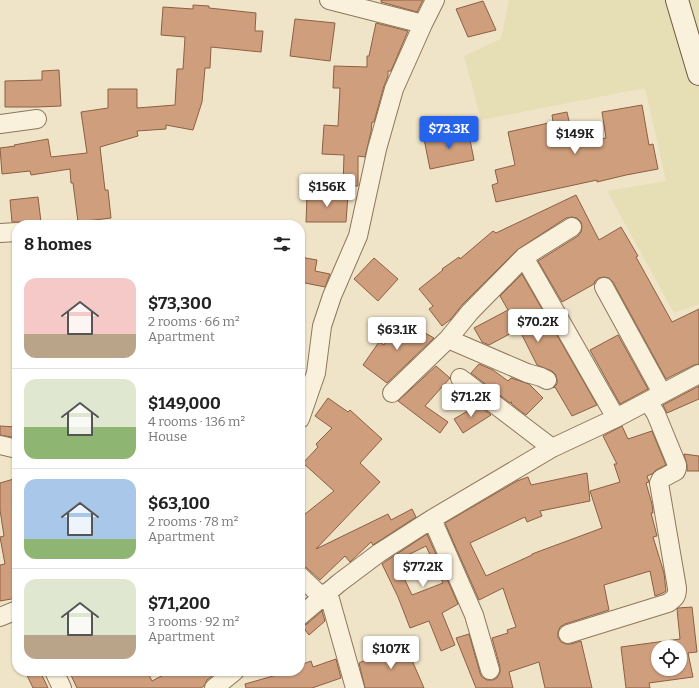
<!DOCTYPE html>
<html lang="en">
<head>
<meta charset="utf-8">
<style>
  :root { --surface:#fff; --page:#f6f6f6; --text:#222; --muted:#767676; --line:#e0e0e0; --accent:#2563eb }
  body { margin:0; font-family:Bitter,serif; background:var(--page); color:var(--text); height:100vh; display:flex; flex-direction:column; font-size:15px; white-space:nowrap }
  * { box-sizing:border-box; margin:0 }
  p { font-size:13px; color:var(--muted) }
  .icon { flex:none; width:22px; height:22px; fill:none; stroke:currentColor; stroke-width:2; stroke-linecap:round; stroke-linejoin:round }
  .map { position:relative; flex:1; overflow:hidden }
  .sheet { position:absolute; left:12px; top:220px; width:293px; height:456px; display:flex; flex-direction:column; background:var(--surface); border-radius:16px; box-shadow:0 1px 3px #0004 }
  .sheet>* { flex:none }
  .controls { position:absolute; left:651px; top:640px; display:grid; gap:8px }
  .controls a { display:grid; place-items:center; width:36px; height:36px; border-radius:50%; background:var(--surface); box-shadow:0 1px 3px #0004; font-size:20px }
  .price { position:absolute; translate:-50% -34px; padding:0 9px; border-radius:4px; background:#fff; color:#222; font-size:13px; line-height:26px; filter:drop-shadow(0 1px 2px #0008) }
  .price::after { content:''; position:absolute; left:50%; top:24px; width:12px; height:9px; margin-left:-6px; background:inherit; clip-path:polygon(0 0,100% 0,50% 100%) }
  .price.current { background:var(--accent); color:#fff }
  ul { padding:0; list-style:none }
  li { display:flex; align-items:center; gap:12px; height:100px; padding:0 12px }
  li+li { border-top:1px solid var(--line) }
  li span { display:grid; place-items:center; flex:none; width:112px; height:80px; border-radius:12px; color:#555 }
  li>.icon { margin-inline-start:auto }
  span .icon { width:48px; height:48px; fill:#fffc; stroke-width:1 }
  li b { font-size:17px }
  h2 { display:flex; justify-content:space-between; align-items:center; height:48px; padding:0 12px; font-size:17px }
  .map>svg:first-child { display:block }
  .farmland { fill:#e6deb5 }
  .building { fill:#cf9f7d; stroke:#8d5f41; fill-rule:evenodd }
  .lines { fill:none; stroke-linecap:round; stroke-linejoin:round }
  .street-casing { stroke:#8d765c; stroke-width:20 }
  .secondary-casing { stroke:#6f573f; stroke-width:24 }
  .street { stroke:#faf1dc; stroke-width:18 }
  .secondary { stroke:#faf1dc; stroke-width:22 }
</style>
</head>
<body>
<div class="map">
<svg width="699" height="688" viewBox="0 0 699 688">
  <rect width="100%" height="100%" fill="#f0e4c8"/>
  <path class="farmland" d="M 509,0 L 699,0 L 699,304 L 674,313 L 607,191 L 666,181 L 645,88 L 481,120 L 464,56 L 501,39 Z"/>
  <path class="building" d="M 381,0 L 423,0 L 417,12 L 381,2 Z
    M 483,1 L 496,30 L 468,37 L 456,9 Z
    M 193,5 L 209,6 L 209,8 L 256,13 L 255,31 L 263,31 L 261,52 L 211,47 L 210,68 L 205,68 L 202,102 L 193,130 L 166,125 L 166,129 L 137,131 L 138,136 L 100,147 L 105,190 L 108,190 L 111,218 L 78,222 L 73,183 L 71,183 L 70,169 L 31,175 L 30,171 L 2,174 L 0,148 L 15,146 L 14,145 L 48,139 L 51,157 L 87,153 L 81,112 L 108,108 L 108,89 L 137,89 L 137,108 L 175,105 L 177,69 L 183,69 L 185,37 L 161,35 L 163,7 L 193,9 Z
    M 295,19 L 335,23 L 330,61 L 290,56 Z
    M 376,23 L 408,31 L 391,71 L 388,71 L 388,76 L 384,86 L 374,122 L 372,122 L 371,132 L 365,157 L 358,156 L 358,186 L 343,186 L 344,155 L 322,154 L 324,125 L 338,126 L 340,88 L 333,88 L 334,66 L 367,67 L 367,56 L 369,56 Z
    M 59,70 L 61,106 L 37,107 L 5,107 L 5,81 L 42,80 L 42,71 Z
    M 642,105 L 649,145 L 653,144 L 658,169 L 626,175 L 597,182 L 597,180 L 496,202 L 492,185 L 498,183 L 495,170 L 515,165 L 508,132 L 553,122 L 552,115 L 567,112 L 574,144 L 606,138 L 602,112 Z
    M 468,130 L 474,160 L 430,169 L 424,139 Z
    M 307,195 L 348,195 L 346,222 L 306,222 Z
    M 576,195 L 599,240 L 621,227 L 638,256 L 636,257 L 672,322 L 699,309 L 699,364 L 694,365 L 666,379 L 613,282 L 609,278 L 604,277 L 599,278 L 595,281 L 594,284 L 562,302 L 538,261 L 578,236 L 581,232 L 582,227 L 581,222 L 577,218 L 572,217 L 566,218 L 517,250 L 462,305 L 451,319 L 442,326 L 429,309 L 433,306 L 419,289 L 443,270 L 442,269 L 459,257 L 460,259 L 493,231 L 496,233 Z
    M 38,197 L 41,222 L 24,225 L 21,222 L 12,222 L 10,200 Z
    M 300,257 L 317,260 L 315,271 L 330,274 L 325,287 L 300,282 Z
    M 374,258 L 398,279 L 378,301 L 354,279 Z
    M 522,274 L 597,405 L 572,416 L 555,387 L 553,388 L 557,384 L 557,380 L 556,375 L 552,371 L 537,365 L 519,329 L 489,345 L 482,342 L 474,328 L 508,310 L 500,296 Z
    M 398,318 L 434,338 L 387,383 L 363,365 L 379,342 L 384,345 Z
    M 618,335 L 648,389 L 620,404 L 590,350 Z
    M 479,364 L 493,370 L 508,381 L 511,378 L 529,384 L 543,398 L 526,415 L 514,406 L 511,403 L 512,402 L 510,403 L 471,373 Z
    M 436,366 L 450,378 L 425,406 L 448,422 L 440,433 L 398,401 Z
    M 699,386 L 699,399 L 667,413 L 663,405 Z
    M 328,398 L 348,412 L 350,410 L 382,439 L 360,463 L 380,482 L 316,549 L 388,514 L 391,520 L 412,509 L 416,517 L 373,545 L 371,542 L 350,562 L 345,556 L 320,580 L 307,568 L 303,566 L 300,566 L 300,518 L 334,491 L 303,463 L 318,447 L 316,444 L 332,428 L 315,416 Z
    M 478,405 L 491,415 L 463,433 L 454,419 Z
    M 0,426 L 17,427 L 17,438 L 0,435 Z
    M 622,426 L 628,439 L 652,431 L 666,465 L 656,470 L 652,474 L 647,476 L 649,482 L 646,483 L 652,504 L 653,513 L 651,513 L 657,536 L 653,537 L 664,573 L 666,591 L 663,593 L 655,596 L 650,571 L 604,585 L 609,610 L 565,624 L 560,627 L 558,632 L 558,637 L 561,642 L 566,644 L 571,644 L 581,641 L 592,688 L 545,688 L 539,662 L 509,672 L 513,688 L 476,688 L 456,638 L 469,634 L 480,673 L 482,677 L 487,680 L 493,680 L 497,678 L 500,672 L 500,667 L 492,638 L 508,633 L 507,630 L 516,627 L 503,588 L 479,600 L 445,523 L 517,481 L 528,477 L 531,485 L 587,473 L 590,501 L 540,511 L 542,516 L 527,522 L 525,517 L 470,543 L 486,576 L 532,555 L 532,554 L 602,528 L 590,491 L 620,482 L 614,464 L 617,464 L 603,436 Z
    M 684,454 L 699,456 L 699,471 L 687,471 L 687,465 Z
    M 17,478 L 17,598 L 0,601 L 0,565 L 5,564 L 0,537 L 4,536 L 0,510 L 0,483 Z
    M 427,534 L 458,604 L 442,613 L 455,645 L 441,651 L 429,621 L 410,628 L 398,597 L 382,564 ZM 426,546 L 443,583 L 412,595 L 396,561 Z
    M 692,607 L 697,652 L 688,653 L 693,677 L 649,683 L 650,688 L 626,688 L 621,647 L 680,639 L 677,609 L 678,608 ZM 658,647 L 680,647 L 680,669 L 658,669 Z
    M 322,611 L 325,621 L 309,635 L 302,626 L 307,624 Z
    M 404,642 L 424,688 L 365,688 L 359,663 Z
    M 336,659 L 341,678 L 312,688 L 246,688 L 245,684 L 291,671 L 300,671 L 300,665 L 311,661 L 313,667 Z
    M 25,671 L 40,671 L 48,688 L 33,688 Z
    M 69,671 L 147,671 L 152,681 L 171,671 L 218,671 L 207,680 L 204,686 L 201,688 L 77,688 Z"/>
  <g class="lines">
    <g class="street-casing">
      <path id="street" d="M 329,0 L 423,24
        M 0,124 L 37,119
        M 0,233 L 17,232
        M 524,257 L 616,418
        M 604,287 L 662,393
        M 448,339 L 527,373 L 541,377 L 547,380
        M 460,378 L 552,448
        M 392,393 L 448,339 L 470,312 L 524,257 L 572,227
        M 300,419 L 316,373 L 322,326 L 332,296 L 358,236 L 377,149 L 394,89 L 423,24 L 435,0
        M 0,445 L 17,449
        M 432,519 L 474,615 L 490,670
        M 300,576 L 322,597
        M 328,592 L 355,688
        M 300,616 L 339,583 L 379,553 L 432,519 L 552,448 L 616,418 L 699,374
        M 0,617 L 17,610
        M 568,634 L 668,603 C 675,598 677,597 677,588 L 659,483 L 661,479 L 676,471 L 677,468 L 677,465 L 656,414 L 648,401
        M 54,671 L 62,688
        M 214,688 L 235,671"/>
    </g>
    <g class="secondary-casing">
      <path id="secondary" d="M 677,0 L 699,74"/>
    </g>
    <use href="#street" class="street"/>
    <use href="#secondary" class="secondary"/>
  </g>
</svg>
<div class="controls">
<a><svg class="icon" aria-label="locate" viewBox="0 0 24 24"><circle cx="12" cy="12" r="6"/><path d="M12 2v4M12 18v4M2 12h4M18 12h4"/></svg></a>
</div>
<b class="price current" style="left:449px;top:150px">$73.3K</b>
<b class="price" style="left:575px;top:155px">$149K</b>
<b class="price" style="left:327px;top:208px">$156K</b>
<b class="price" style="left:538px;top:343px">$70.2K</b>
<b class="price" style="left:397px;top:351px">$63.1K</b>
<b class="price" style="left:471px;top:418px">$71.2K</b>
<b class="price" style="left:423px;top:588px">$77.2K</b>
<b class="price" style="left:391px;top:670px">$107K</b>
<section class="sheet">
<h2>8 homes<svg class="icon" aria-label="filters" viewBox="0 0 24 24"><path d="M4 7h16M4 17h16"/><circle cx="9" cy="7" r="2"/><circle cx="15" cy="17" r="2"/></svg></h2>
<ul>
<li><span style="background:linear-gradient(#f6c9c9 70%,#b9a48a 0)"><svg class="icon" aria-label="home" viewBox="0 0 24 24"><path d="M3 11l9-7 9 7M6 9v11h12V9"/></svg></span><div><b>$73,300</b><p>2 rooms · 66 m²</p><p>Apartment</p></div></li>
<li><span style="background:linear-gradient(#dfe7d0 60%,#8fb573 0)"><svg class="icon" aria-label="home" viewBox="0 0 24 24"><path d="M3 11l9-7 9 7M6 9v11h12V9"/></svg></span><div><b>$149,000</b><p>4 rooms · 136 m²</p><p>House</p></div></li>
<li><span style="background:linear-gradient(#a9c7e8 75%,#8fb573 0)"><svg class="icon" aria-label="home" viewBox="0 0 24 24"><path d="M3 11l9-7 9 7M6 9v11h12V9"/></svg></span><div><b>$63,100</b><p>2 rooms · 78 m²</p><p>Apartment</p></div></li>
<li><span style="background:linear-gradient(#dfe7d0 70%,#b9a48a 0)"><svg class="icon" aria-label="home" viewBox="0 0 24 24"><path d="M3 11l9-7 9 7M6 9v11h12V9"/></svg></span><div><b>$71,200</b><p>3 rooms · 92 m²</p><p>Apartment</p></div></li>
</ul>
</section>
</div>
</body>
</html>
